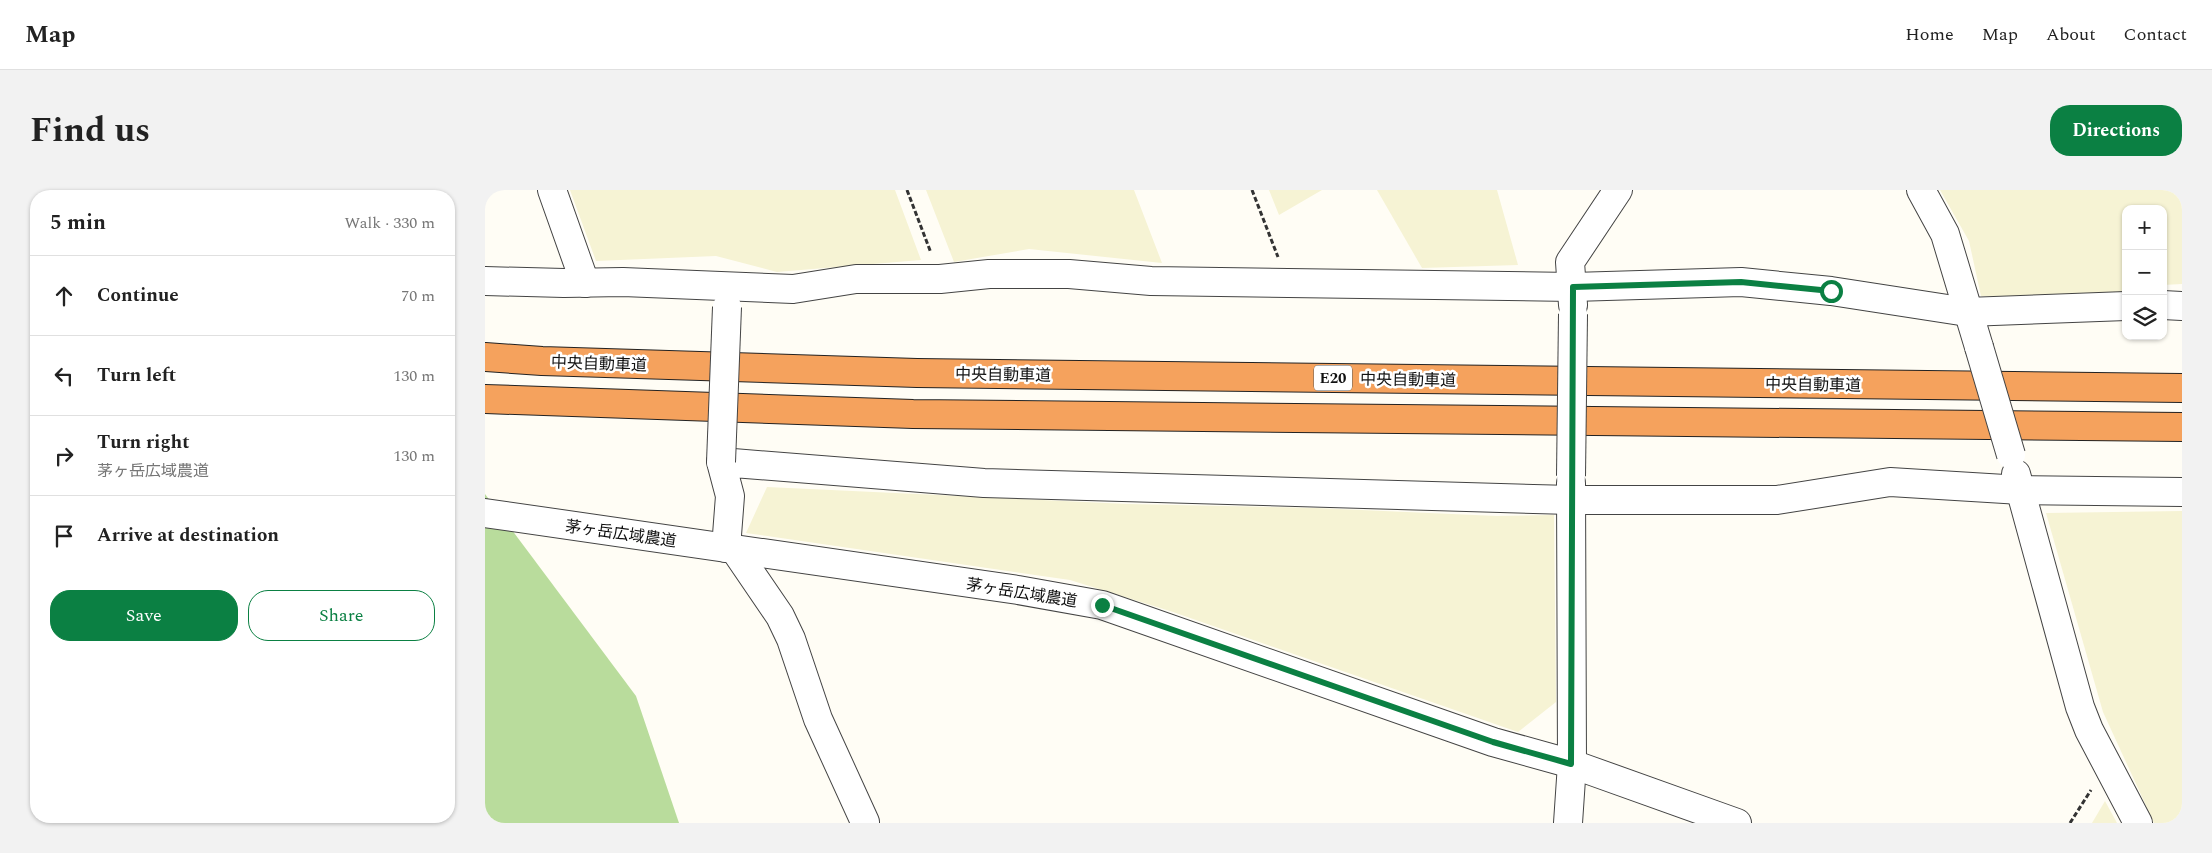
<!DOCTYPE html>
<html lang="en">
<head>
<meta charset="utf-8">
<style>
  :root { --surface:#fff; --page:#f2f2f2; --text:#222; --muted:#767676; --line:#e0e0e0; --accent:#0b8043 }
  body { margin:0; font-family:Spectral,"Noto Sans JP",serif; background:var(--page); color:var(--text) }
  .controls { position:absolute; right:15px; top:15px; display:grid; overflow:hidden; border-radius:10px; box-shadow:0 1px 4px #0004 }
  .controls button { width:45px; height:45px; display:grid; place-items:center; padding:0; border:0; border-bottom:1px solid var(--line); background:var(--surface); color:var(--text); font:25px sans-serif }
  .stop { position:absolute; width:15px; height:15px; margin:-11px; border:4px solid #0b8043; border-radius:50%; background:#fff }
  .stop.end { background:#0b8043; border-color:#fff; box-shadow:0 1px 5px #0008 }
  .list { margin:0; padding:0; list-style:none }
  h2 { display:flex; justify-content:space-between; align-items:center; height:65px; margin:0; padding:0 20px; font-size:21px }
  h2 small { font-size:16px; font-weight:400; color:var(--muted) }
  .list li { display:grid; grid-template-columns:32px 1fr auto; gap:15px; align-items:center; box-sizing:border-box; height:80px; padding:0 20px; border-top:1px solid var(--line) }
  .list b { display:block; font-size:19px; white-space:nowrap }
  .list p { margin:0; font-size:16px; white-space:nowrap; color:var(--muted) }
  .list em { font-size:16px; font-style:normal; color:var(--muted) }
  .actions { display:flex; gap:10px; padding:15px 20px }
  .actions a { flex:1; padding:11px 0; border:1px solid var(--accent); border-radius:20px; text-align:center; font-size:18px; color:var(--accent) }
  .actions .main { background:var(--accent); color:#fff }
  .icon { flex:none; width:28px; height:28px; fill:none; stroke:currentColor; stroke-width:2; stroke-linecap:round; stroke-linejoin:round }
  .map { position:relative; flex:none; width:1697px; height:633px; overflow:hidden; border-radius:20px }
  header { display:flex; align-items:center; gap:30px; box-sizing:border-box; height:70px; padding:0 25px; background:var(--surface); border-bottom:1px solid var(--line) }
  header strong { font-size:24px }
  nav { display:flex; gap:28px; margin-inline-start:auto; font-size:18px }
  .intro { display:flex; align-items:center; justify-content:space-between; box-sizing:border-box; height:120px; padding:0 30px }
  h1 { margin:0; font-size:35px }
  .button { padding:12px 22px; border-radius:20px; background:var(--accent); color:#fff; font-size:18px; font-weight:700 }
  main { display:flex; gap:30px; padding:0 30px }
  aside { flex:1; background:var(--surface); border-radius:20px; box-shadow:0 1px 4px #0004 }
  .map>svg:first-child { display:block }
  .farmland { fill:#f6f3d4 }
  .forest { fill:#b9dc9c }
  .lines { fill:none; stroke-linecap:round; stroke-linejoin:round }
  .minor-casing { stroke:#444; stroke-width:30 }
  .highway-casing { stroke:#222; stroke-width:30 }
  .path { stroke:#333; stroke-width:3; stroke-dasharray:5 2.5; stroke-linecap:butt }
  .minor { stroke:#fff; stroke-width:28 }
  .highway { stroke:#f5a25d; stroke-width:28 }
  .minor-bridge-casing { stroke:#444; stroke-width:30; stroke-linecap:butt }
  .minor-bridge { stroke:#fff; stroke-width:28 }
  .route { stroke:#0b8043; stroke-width:6 }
  .labels { text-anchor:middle; stroke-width:5; stroke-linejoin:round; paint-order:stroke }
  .shield { fill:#fff; stroke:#585858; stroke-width:1 }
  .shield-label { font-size:15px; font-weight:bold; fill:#111 }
  .street-label { font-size:16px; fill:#111; stroke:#fff }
</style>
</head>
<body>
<header>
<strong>Map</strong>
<nav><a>Home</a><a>Map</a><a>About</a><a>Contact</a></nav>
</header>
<div class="intro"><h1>Find us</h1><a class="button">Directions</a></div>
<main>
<aside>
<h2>5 min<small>Walk · 330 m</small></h2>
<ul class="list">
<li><svg class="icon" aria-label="ahead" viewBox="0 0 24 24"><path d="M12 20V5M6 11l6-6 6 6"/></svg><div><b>Continue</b></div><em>70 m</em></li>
<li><svg class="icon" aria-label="left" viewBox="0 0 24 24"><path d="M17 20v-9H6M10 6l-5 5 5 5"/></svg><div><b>Turn left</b></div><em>130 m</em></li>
<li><svg class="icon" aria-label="right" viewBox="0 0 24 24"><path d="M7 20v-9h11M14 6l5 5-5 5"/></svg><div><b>Turn right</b><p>茅ヶ岳広域農道</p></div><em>130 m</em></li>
<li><svg class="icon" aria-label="arrive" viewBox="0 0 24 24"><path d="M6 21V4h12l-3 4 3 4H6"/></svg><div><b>Arrive at destination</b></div></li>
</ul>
<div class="actions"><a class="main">Save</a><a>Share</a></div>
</aside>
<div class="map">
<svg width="1697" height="633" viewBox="0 0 1697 633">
  <rect width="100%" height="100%" fill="#fffdf5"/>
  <g class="farmland">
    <polygon points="85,0 410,0 436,70 292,82 231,66 111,71"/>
    <polygon points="441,0 649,0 677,73 544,59 469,72"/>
    <polygon points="784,0 837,0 794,25"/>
    <polygon points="892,0 1012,0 1033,75 937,78"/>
    <polygon points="1455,0 1697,0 1697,94 1678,95 1678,19 1641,19 1641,102 1611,107 1496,106 1484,51"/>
    <polygon points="282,297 642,314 831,318 1012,326 1069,325 1071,512 1033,542 688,422 585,390 261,343"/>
    <polygon points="1697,321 1697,633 1669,633 1618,522 1561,323"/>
    <polygon points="1620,611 1632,633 1607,633"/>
  </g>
  <polygon class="forest" points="0,304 151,506 194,633 0,633"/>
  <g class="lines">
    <g class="minor-casing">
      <g id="minor">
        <polyline points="67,0 100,93"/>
        <polyline points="1436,0 1460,44 1494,157"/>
        <polyline points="0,91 79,93 138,92 308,99 371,89 455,89 504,84 584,84 666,91 1088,97 1256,92 1346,101 1482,122 1641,116"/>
        <polyline points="1088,115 1085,72 1133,0"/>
        <polyline points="1678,115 1697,116"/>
        <polyline points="1531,284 1595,517 1604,540 1653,633"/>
        <polyline points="0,323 533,400 617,415 1008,552 1087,574 1252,633"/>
        <polyline points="241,358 245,306 236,272 499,293 1086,310 1292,310 1405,292 1536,300 1697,302"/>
        <polyline points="250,360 295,426 306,449 333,529 380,632"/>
        <polyline points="1083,633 1087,574 1086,293"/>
      </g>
    </g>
    <g class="highway-casing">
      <g id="highway">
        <polyline points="0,167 57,171 432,183 1697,198"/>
        <polyline points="0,209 428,224 1697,237"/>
      </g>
    </g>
    <g class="path">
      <polyline points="422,0 446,63"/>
      <polyline points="767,0 793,67"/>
      <polyline points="1585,633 1606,600"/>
    </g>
    <use href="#minor" class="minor"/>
    <use href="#highway" class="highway"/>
    <g class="minor-bridge-casing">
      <g id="minor-bridge">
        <polyline points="1494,157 1526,265"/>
        <polyline points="236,272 242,117"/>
        <polyline points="1086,286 1088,124"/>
      </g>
    </g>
    <use href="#minor-bridge" class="minor-bridge"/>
  </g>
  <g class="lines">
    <polyline class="route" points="617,415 1008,552 1086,574 1088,97 1256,92 1346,101"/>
  </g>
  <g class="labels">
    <rect class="shield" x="829" y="175.5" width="38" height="25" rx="4"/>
    <g class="shield-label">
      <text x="848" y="193">E20</text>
    </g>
    <g class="street-label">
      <text transform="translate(114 173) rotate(2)" y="6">中央自動車道</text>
      <text transform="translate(518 184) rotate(1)" y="6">中央自動車道</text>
      <text transform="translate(923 189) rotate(1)" y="6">中央自動車道</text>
      <text transform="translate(1328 194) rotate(1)" y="6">中央自動車道</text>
      <text transform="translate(136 343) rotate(8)" y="6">茅ヶ岳広域農道</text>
      <text transform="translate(537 402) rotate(9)" y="6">茅ヶ岳広域農道</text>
    </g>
  </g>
</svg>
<div class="controls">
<button>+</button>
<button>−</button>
<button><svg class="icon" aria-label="layers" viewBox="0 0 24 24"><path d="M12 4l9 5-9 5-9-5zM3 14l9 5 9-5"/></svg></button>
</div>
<div class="stop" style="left:1346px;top:101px"></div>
<div class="stop end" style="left:617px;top:415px"></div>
</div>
</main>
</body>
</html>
